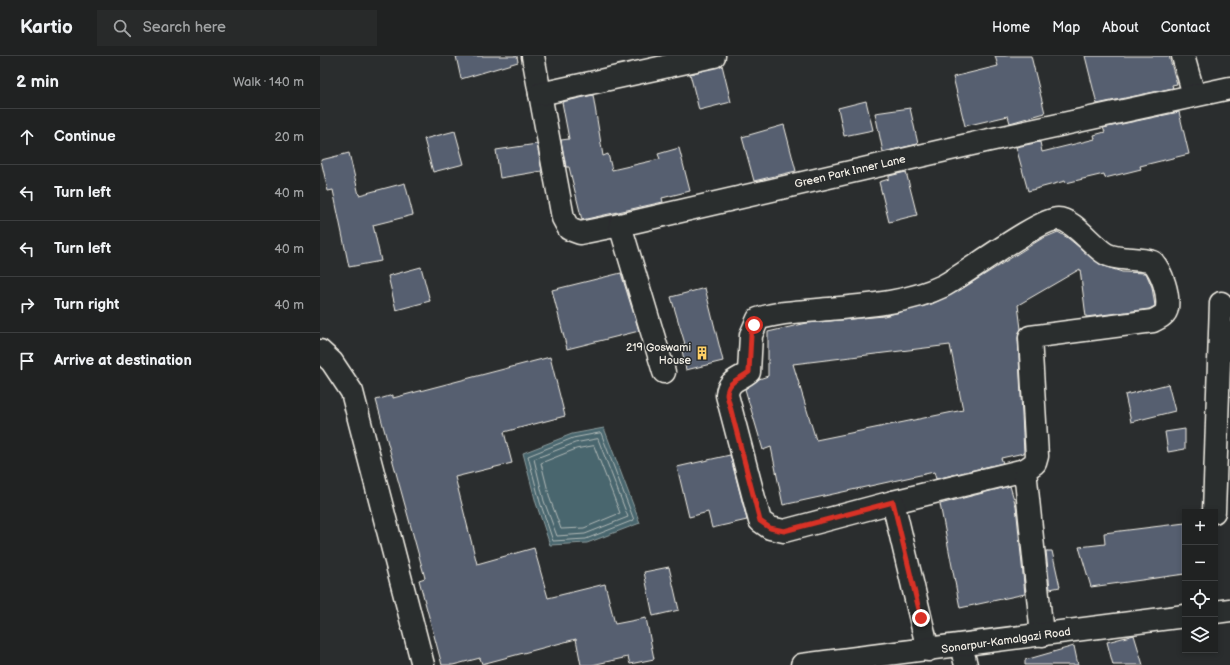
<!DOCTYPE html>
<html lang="en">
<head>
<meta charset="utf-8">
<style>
  :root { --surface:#202222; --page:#282a2a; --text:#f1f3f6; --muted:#a2a4a5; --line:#3d3f40 }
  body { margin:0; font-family:"Balsamiq Sans",sans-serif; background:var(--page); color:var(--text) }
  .controls { position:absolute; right:12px; bottom:12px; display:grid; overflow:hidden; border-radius:0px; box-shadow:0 2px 6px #0003 }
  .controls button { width:36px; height:36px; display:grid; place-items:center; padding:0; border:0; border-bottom:1px solid var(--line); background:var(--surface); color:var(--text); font:20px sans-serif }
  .stop { position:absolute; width:12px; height:12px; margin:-9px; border:3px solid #d93025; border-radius:50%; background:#fff }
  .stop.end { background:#d93025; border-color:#fff; box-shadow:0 1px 4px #0008 }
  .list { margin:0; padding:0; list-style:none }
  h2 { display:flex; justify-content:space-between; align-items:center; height:52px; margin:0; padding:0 16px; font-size:17px }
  h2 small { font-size:13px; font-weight:400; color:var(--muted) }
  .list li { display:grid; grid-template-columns:26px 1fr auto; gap:12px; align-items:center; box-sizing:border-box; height:56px; padding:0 16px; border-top:1px solid var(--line) }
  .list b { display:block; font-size:15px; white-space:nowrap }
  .list em { font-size:13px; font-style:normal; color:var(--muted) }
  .icon { flex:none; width:22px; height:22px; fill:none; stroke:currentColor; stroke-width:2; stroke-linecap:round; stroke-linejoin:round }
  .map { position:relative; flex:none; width:910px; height:609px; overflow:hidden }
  header { display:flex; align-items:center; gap:24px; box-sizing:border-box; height:56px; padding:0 20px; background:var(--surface); border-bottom:1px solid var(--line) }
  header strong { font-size:19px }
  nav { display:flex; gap:22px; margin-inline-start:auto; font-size:14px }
  .search { width:280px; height:36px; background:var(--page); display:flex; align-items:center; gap:10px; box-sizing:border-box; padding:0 14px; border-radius:0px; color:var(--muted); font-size:15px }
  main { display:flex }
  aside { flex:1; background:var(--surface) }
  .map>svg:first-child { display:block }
  .water { fill:#4a666e; stroke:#8e9e9f }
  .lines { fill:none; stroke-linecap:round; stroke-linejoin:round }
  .shore { stroke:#b0b9b7; stroke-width:1 }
  .building { fill:#565f70; stroke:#f4f1e8; fill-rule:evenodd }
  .minor-casing { stroke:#f4f1e8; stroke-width:25 }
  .major-casing { stroke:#f4f1e8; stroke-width:25 }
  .minor { stroke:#2a2d2e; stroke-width:22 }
  .major { stroke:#2a2d2e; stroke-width:22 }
  .route { stroke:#d93025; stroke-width:5 }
  .labels { text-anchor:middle; stroke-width:3; stroke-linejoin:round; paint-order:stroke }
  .street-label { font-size:11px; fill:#f4f1e8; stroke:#2a2d2e }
  .poi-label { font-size:11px; fill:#f4f1e8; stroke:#2a2d2e; text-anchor:end }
</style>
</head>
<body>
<header>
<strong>Kartio</strong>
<div class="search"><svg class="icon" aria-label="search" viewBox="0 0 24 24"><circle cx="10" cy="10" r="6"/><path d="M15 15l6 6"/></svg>Search here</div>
<nav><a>Home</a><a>Map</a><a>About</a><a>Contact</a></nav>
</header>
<main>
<aside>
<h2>2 min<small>Walk · 140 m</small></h2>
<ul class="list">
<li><svg class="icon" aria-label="ahead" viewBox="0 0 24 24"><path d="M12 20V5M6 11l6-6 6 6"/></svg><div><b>Continue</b></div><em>20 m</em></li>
<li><svg class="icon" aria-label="left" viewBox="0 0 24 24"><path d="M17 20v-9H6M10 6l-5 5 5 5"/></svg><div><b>Turn left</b></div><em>40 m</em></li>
<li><svg class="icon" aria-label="left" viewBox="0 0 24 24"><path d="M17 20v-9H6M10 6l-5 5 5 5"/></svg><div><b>Turn left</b></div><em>40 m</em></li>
<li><svg class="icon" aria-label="right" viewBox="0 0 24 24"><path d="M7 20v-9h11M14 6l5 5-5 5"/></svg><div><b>Turn right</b></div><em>40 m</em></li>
<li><svg class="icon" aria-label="arrive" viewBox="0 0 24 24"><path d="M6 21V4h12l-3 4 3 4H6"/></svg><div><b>Arrive at destination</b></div></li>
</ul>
</aside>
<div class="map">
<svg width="910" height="609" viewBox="0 0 910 609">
  <rect width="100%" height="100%" fill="#2a2d2e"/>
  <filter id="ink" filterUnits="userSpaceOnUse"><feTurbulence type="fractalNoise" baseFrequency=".025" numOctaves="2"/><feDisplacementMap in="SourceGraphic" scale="8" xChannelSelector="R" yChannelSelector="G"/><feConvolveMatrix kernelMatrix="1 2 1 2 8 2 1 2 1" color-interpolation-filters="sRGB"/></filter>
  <g filter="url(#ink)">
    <polygon class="water" points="284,372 320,467 267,487 230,489 216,447 203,397 252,378"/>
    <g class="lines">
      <g class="shore">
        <polygon points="281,377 314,464 266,483 233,485 220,446 208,400 253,382"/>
        <polygon points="278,383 308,461 265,478 237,480 224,445 214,403 255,387"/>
        <polygon points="274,390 300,457 264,472 241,473 230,443 221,407 256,393"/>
      </g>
    </g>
    <g class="building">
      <polygon points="136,0 197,0 198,6 141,23"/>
      <polygon points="675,0 711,0 725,57 690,67 688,60 645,70 633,21 678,10"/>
      <polygon points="765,0 849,0 857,28 852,29 853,32 777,48"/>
      <polygon points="402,9 411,46 379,54 370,18"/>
      <polygon points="273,39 283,100 288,98 292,114 340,103 338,98 359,92 370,135 342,142 343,146 262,164 249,111 246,111 241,84 249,83 242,46"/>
      <polygon points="546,45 553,74 524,80 518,52"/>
      <polygon points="590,52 598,88 563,96 555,57"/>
      <polygon points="859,56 869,98 820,110 821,113 785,122 784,118 746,127 745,125 708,135 696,91 720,86 722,96 775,83 774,79 785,76 783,72"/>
      <polygon points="464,69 476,115 434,125 422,81"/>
      <polygon points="135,75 144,108 113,116 104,83"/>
      <polygon points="217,88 222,115 180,122 176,94"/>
      <polygon points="29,97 39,139 85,127 93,159 53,169 61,205 29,211 13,134 8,135 1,104"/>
      <polygon points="586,116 597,159 569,166 559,126 569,123 569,120"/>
      <path d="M 738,176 L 748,182 L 781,209 L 802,216 L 826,217 L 832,231 L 835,250 L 829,253 L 766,261 L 760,213 L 698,249 L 701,273 L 698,282 L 704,397 L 681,402 L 683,407 L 616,423 L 614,416 L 463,449 L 451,391 L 443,394 L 425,333 L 439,323 L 448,320 L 448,276 L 487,267 L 564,260 L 612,248 L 640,234 L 721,183 ZM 630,289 L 643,354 L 496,384 L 473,308 Z"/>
      <polygon points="101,211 110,245 76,254 68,220"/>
      <polygon points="301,217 319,275 247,293 232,234"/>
      <polygon points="385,232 403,305 366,314 361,289 365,288 351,241"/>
      <polygon points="230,301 245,360 184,376 192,407 135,421 157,508 214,492 228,542 285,528 295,568 326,562 334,603 310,608 308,601 272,609 261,609 256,583 162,608 160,602 133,609 122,609 99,524 105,522 56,344 73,339 73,342"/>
      <polygon points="848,328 855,355 811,366 805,339"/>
      <polygon points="865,373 865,393 848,396 845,376"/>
      <polygon points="410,399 427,464 392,472 388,456 369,461 357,411"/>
      <polygon points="690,430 696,450 705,538 640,552 620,448"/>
      <polygon points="865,467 865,518 771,531 759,491 785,488 784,477"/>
      <polygon points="726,495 732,495 740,531 730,533"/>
      <polygon points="349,511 359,554 333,560 324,516"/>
      <polygon points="814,579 823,609 793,609 787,586"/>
      <polygon points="754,590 758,609 705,609 705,604"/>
    </g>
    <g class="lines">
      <g class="minor-casing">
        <g id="minor">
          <polyline points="213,0 243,162 249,173 260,177 300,169"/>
          <polyline points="863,0 874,39"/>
          <polyline points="220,38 394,0"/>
          <polyline points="0,295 12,306 32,336 103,609"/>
          <polyline points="344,316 300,169 665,85 910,32"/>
          <polyline points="573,446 705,414"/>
          <polyline points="894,456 901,247"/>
          <polyline points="641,590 646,609"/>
          <path d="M 608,594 L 573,446 L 464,475 L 450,472 L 440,465 L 407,339 C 408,324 419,324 429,316 L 431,279 L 438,263 C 458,256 478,256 498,254 C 539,250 586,248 623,230 C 646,218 718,163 738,163 C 753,163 772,190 786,198 C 796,204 820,202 833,206 C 842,217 849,237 847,252 C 846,259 839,262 833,265 L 710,281 L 717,400 L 715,407 L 705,414 L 722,579"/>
        </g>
      </g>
      <g class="major-casing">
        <g id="major">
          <polyline points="895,556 910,554"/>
          <polyline points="482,609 865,560"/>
        </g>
      </g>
      <use href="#minor" class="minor"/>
      <use href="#major" class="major"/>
    </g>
  </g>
  <g class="lines" filter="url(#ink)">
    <path class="route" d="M 434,269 L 431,279 L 429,316 C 419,324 408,324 407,339 L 440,465 L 450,472 L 464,475 L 573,446 L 601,562"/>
  </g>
  <defs>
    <g id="building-bare" transform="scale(1.08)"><path d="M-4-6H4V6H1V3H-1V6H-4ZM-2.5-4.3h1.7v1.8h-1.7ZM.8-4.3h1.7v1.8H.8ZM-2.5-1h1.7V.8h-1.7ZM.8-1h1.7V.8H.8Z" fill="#ffd166" stroke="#2a2d2e" stroke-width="2.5" paint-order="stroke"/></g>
  </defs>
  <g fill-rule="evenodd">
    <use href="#building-bare" x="382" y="297"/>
  </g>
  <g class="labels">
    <g class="street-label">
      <text transform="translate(530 115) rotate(-13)" y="4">Green Park Inner Lane</text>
      <text transform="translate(686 584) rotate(-8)" y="4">Sonarpur-Kamalgazi Road</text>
    </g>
    <g class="poi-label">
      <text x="371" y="295">219 Goswami<tspan x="371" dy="13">House</tspan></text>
    </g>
  </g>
</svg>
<div class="controls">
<button>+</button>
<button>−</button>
<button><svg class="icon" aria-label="locate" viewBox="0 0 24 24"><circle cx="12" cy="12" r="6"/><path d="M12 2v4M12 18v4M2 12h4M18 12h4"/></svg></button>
<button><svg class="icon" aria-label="layers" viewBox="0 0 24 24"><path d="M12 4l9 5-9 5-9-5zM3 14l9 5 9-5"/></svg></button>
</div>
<div class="stop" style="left:434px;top:269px"></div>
<div class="stop end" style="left:601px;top:562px"></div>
</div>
</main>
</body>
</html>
